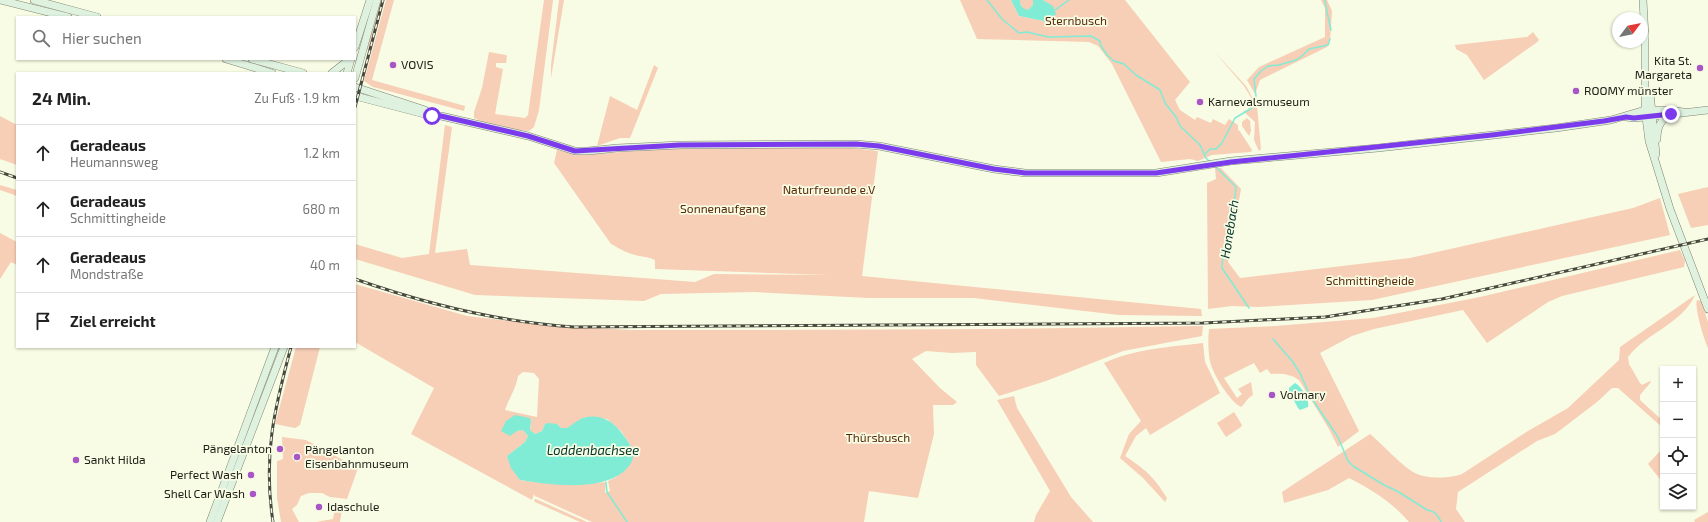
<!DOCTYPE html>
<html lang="de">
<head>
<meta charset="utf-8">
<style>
  :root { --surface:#fff; --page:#f2f2f2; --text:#222; --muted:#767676; --line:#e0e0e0 }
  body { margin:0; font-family:"Exo 2",sans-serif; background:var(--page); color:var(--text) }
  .controls { position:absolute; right:12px; bottom:12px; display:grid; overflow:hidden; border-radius:0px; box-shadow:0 1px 3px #0004 }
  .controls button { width:36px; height:36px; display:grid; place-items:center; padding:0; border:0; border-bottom:1px solid var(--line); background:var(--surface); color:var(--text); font:20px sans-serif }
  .compass { position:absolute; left:1612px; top:12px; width:36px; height:36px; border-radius:50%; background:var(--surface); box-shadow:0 1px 3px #0004; rotate:58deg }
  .stop { position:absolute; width:12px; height:12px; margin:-9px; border:3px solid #7c3aed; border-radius:50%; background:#fff }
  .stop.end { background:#7c3aed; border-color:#fff; box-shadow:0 1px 4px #0008 }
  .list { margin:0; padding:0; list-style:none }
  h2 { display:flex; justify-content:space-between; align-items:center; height:52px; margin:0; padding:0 16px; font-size:17px }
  h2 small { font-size:13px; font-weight:400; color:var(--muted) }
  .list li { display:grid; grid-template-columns:26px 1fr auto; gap:12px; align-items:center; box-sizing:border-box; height:56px; padding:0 16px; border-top:1px solid var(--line) }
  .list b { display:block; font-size:15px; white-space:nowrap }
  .list p { margin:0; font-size:13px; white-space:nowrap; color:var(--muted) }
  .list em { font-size:13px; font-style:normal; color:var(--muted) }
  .icon { flex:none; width:22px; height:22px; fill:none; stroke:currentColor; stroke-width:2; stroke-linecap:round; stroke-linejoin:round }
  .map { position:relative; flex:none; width:1708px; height:522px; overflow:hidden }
  .search { position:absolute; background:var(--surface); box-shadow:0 1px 3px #0004; left:16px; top:16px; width:340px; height:44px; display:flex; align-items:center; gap:10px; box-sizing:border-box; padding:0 14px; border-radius:0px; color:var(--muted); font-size:15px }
  .panel { position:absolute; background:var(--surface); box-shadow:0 1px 3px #0004; left:16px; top:72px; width:340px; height:276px; border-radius:0px }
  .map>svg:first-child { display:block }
  .green { fill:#f7ceb6; fill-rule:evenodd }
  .water { fill:#80ecd5 }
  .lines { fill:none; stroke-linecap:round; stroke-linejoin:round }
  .stream { stroke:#80ecd5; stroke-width:1.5 }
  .secondary-casing { stroke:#80846e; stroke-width:8 }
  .secondary { stroke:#dff2e0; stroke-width:7 }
  .rail-casing { stroke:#47493e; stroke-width:3 }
  .rail { stroke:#f8fce4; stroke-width:1.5; stroke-dasharray:4.5; stroke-linecap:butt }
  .route { stroke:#7c3aed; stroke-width:5 }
  .poi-dot { fill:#a856c6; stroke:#f8fce4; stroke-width:1.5 }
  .labels { text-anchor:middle; stroke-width:3.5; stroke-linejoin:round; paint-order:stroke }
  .park-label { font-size:12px; fill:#582907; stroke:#f8fce4 }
  .poi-label { font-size:12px; fill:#1c1d15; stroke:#f8fce4; text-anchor:start }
  .water-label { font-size:13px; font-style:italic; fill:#00342b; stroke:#f8fce4 }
</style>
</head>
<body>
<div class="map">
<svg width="1708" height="522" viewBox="0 0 1708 522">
  <rect width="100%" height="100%" fill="#f8fce4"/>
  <g class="green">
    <polygon points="380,0 382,0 368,50 366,49"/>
    <polygon points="386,0 394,0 372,80 465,106 464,111 373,87 364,81"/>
    <path d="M 544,0 L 553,0 L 539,110 L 534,127 L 529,131 C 511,130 490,126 474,118 L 474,112 L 482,88 L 489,52 L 506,55 L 507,56 L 506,63 L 496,63 L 496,67 L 503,69 L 495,114 L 525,118 L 528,115 Z"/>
    <polygon points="559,0 564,0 551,78 551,65"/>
    <polygon points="960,0 1011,0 1019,16 1044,21 1048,26 1049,4 1043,0 1125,0 1190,82 1175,100 1180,110 1195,120 1197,117 1211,123 1213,119 1225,125 1229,119 1238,125 1238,131 1239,130 1252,150 1251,152 1212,155 1198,161 1190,159 1161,162 1112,64 1098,46 1089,42 977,39"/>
    <polygon points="1020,0 1033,0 1033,5 1028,10 1023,9 1020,3"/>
    <polygon points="1321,0 1327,0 1332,11 1330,41 1328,41 1330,43 1327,47 1260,80 1255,94 1247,80 1259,67 1325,37 1325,8"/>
    <polygon points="1533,32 1539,40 1536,43 1484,80 1467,55 1456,49 1455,45 1527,37"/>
    <polygon points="1213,50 1246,86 1257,106 1261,149 1259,151 1254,140 1255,122 1243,111 1248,110 1252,99 1244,86"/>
    <polygon points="654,65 658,68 630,138 620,138 597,146 610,96 637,110"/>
    <polygon points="0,116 17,125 17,165 0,159"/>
    <polygon points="1247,118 1250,121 1251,131 1249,136 1242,126 1242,122"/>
    <path d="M 445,125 L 452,127 L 435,253 L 467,249 L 470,265 L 695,282 L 714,274 L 831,275 L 655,269 L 655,260 C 649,257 645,257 639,256 C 629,254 620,249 611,244 L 554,163 L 557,150 L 580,155 L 679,148 L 825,145 L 878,151 L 862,276 L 1201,309 L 1202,316 L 1119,315 L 974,298 L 868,298 L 754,292 L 661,294 L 644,301 L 475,295 L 355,259 L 355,244 L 402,258 L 429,254 Z"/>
    <polygon points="1215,168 1221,168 1241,189 1228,262 1240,278 1410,258 1633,208 1660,198 1670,235 1372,300 1258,307 1232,306 1208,309 1207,183 1216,179"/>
    <polygon points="0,185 17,190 17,196 0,190"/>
    <polygon points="1708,187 1708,225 1691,228 1678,194"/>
    <polygon points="0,233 17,242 17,265 11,262 0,279"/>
    <path d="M 1680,250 L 1685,261 L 1684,267 L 1562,296 L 1548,302 L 1487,343 L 1463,310 L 1374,329 L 1352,336 L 1320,353 L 1359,431 L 1338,447 L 1329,429 L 1299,380 C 1291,374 1281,373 1271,374 L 1267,369 L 1260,373 L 1254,363 L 1224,378 L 1237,398 L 1242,394 L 1238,389 L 1251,382 L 1253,395 C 1246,399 1246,403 1241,407 C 1230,402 1212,373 1210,361 C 1208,350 1208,340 1209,329 L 1275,326 L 1373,318 L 1480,297 Z"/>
    <path d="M 355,284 L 467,316 L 555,326 L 632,330 L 739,330 L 995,329 L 1203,326 L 1202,336 L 1123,351 L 1046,381 L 999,396 L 976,365 L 976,352 L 952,353 L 926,351 L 912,359 L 940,388 L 957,402 L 953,405 L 933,405 L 934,434 L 918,498 L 869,491 L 864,522 L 592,522 L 535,496 L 534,494 L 532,500 L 411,434 L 434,388 L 355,342 ZM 523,372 L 534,373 L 539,379 L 537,417 L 505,410 C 509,398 516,389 518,376 ZM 585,417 L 607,419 L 621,431 L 634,451 L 616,477 L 608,481 L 610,491 L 605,493 L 606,482 C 577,485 549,485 520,480 L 507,456 L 525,442 L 528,436 L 523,430 L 517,431 L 531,421 L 530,430 L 535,434 L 542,431 L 545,424 L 557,424 L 561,428 L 567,428 Z"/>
    <path d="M 1695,295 C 1682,324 1646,333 1628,357 L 1629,364 L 1640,383 L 1642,385 L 1650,381 L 1651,382 L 1640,395 L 1640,400 L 1663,421 L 1663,428 L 1618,388 L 1612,388 L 1597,402 L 1555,434 L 1537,441 L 1458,492 L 1456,509 L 1465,522 L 1409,522 C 1392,502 1372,490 1349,478 L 1328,490 L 1284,503 L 1282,492 L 1370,434 C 1382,444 1400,464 1413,472 C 1424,479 1450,479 1462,474 L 1528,431 L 1568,408 L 1619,360 L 1620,347 Z"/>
    <path d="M 1697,300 L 1701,301 L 1708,322 L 1708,348 C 1704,340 1694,307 1697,300 Z"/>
    <path d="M 1203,343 L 1205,362 L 1220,393 L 1150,435 L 1146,428 L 1136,436 L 1125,456 C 1146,470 1154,477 1167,498 L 1165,502 L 1143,478 L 1120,458 L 1129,434 L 1141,421 L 1104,363 C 1134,349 1170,347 1203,343 Z"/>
    <polygon points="296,347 320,347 300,425 295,428 275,424"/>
    <polygon points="1014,396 1017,408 1071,497 1093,522 1034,522 1036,515 1050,491 997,400"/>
    <polygon points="1234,412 1242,425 1241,427 1226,437 1217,423"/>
    <polygon points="282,437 306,440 358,468 347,499 330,497 322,493 309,493 301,496 297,505 292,509 299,522 281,522 277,498 277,461 283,459"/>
    <polygon points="1663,448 1663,483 1648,464"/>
    <polygon points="535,499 536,499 587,522 580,522 535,502 534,501"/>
    <polygon points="335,508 342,509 340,522 316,522 333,519"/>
    <polygon points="1708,512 1708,522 1695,522 1694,520"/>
  </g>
  <g class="water">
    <path d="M 1011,0 L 1020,0 C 1020,6 1022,8 1028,10 L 1033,5 L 1033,0 L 1043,0 L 1053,6 L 1056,14 L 1048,22 L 1047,27 L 1044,21 L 1019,16 Z"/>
    <path d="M 1295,383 C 1301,386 1310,400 1308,407 L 1300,410 L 1298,408 L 1289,391 L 1289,388 Z"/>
    <path d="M 515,415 L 530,418 L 531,421 L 530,430 L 535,434 L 542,431 L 545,424 L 548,423 L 557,424 L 561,428 L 567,428 C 572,425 580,418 586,417 C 611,413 622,432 634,451 C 633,454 633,460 631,463 C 612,494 550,485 520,480 L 511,468 L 507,456 L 525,442 L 528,436 L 523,430 L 517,431 L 510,436 L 501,431 L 506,421 Z"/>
  </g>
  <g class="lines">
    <g class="stream">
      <polyline points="987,0 1002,19 1019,33 1027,32 1048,37 1091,36 1100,41 1100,44 1107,55 1114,61 1124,64 1136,75 1160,90 1165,103 1176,117 1180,126 1200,145 1206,158 1210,162"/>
      <path d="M 1325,0 C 1326,10 1329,20 1331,30"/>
      <polyline points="1055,10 1069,0"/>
      <polyline points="1205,154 1210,149 1216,149 1222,143 1235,118 1252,108 1256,96 1254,79 1261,71 1268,66 1279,65 1296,60 1302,56 1309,49 1328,45 1330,39"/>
      <polyline points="1216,167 1236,187 1233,212 1223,252 1222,268 1249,308"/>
      <path d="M 1273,339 L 1293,362 L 1301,375 L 1310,396 L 1338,437 L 1348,461 L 1353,466 L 1384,485 L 1397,491 L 1427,510 C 1435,511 1438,515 1441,522"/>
      <polyline points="606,482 607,492 627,522"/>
    </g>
    <g class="secondary-casing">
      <g id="secondary">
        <polyline points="0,0 68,17"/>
        <polyline points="34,0 97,17"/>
        <polyline points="1643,0 1645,37"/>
        <polyline points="1645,33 1645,110 1649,141 1670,209 1708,309"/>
        <polyline points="355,47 370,0"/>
        <polyline points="226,59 272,73"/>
        <polyline points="252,59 303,73"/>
        <polyline points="332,73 350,59"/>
        <polyline points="347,73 351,59"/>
        <polyline points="355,78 377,0"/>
        <polyline points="355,87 425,110"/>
        <polyline points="1650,93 1656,154"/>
        <polyline points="355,96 432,116 441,116 528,136 575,151 588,151 617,148 680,145 855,144 879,146 994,169 1025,173 1156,173 1231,161 1378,148 1556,128 1611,120 1645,110 1670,110 1683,112"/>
        <polyline points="1626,117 1634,118 1656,116 1708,110"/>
        <path d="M 1657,139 C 1657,128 1660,120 1670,115"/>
        <polyline points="210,522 275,347"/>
        <polyline points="217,522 284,347"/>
      </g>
    </g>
    <use href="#secondary" class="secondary"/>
    <g class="rail-casing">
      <g id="rail">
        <polyline points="355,107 383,0"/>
        <polyline points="0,172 17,178"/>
        <path d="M 355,279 C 426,304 499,322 574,327 L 1203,323 L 1325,317 L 1442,299 L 1708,239"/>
        <path d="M 273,522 C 263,456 274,410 291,347"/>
      </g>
    </g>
    <use href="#rail" class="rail"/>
  </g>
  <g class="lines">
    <polyline class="route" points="432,116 441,116 528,136 575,151 680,145 856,144 879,146 994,169 1025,173 1156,173 1231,162 1492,135 1604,121 1626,117 1634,118 1671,114"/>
  </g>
  <g class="poi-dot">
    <circle cx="393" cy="65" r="4"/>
    <circle cx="1700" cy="68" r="4"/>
    <circle cx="1576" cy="91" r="4"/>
    <circle cx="1200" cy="102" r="4"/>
    <circle cx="1272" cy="395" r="4"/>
    <circle cx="280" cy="449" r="4"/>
    <circle cx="297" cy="457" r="4"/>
    <circle cx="76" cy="460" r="4"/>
    <circle cx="251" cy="475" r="4"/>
    <circle cx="253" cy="494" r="4"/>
    <circle cx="319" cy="507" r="4"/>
  </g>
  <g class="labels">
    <g class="park-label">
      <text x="1076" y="25">Sternbusch</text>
      <text x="829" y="194">Naturfreunde e.V</text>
      <text x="723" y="213">Sonnenaufgang</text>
      <text x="1370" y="285">Schmittingheide</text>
      <text x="878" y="442">Thürsbusch</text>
    </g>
    <g class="poi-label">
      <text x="1692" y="65" text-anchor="end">Kita St.<tspan x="1692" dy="14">Margareta</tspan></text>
      <text x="401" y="69">VOVIS</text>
      <text x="1584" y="95">ROOMY münster</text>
      <text x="1208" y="106">Karnevalsmuseum</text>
      <text x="1280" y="399">Volmary</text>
      <text x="272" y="453" text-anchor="end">Pängelanton</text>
      <text x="305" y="454">Pängelanton<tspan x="305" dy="14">Eisenbahnmuseum</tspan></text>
      <text x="84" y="464">Sankt Hilda</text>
      <text x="243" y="479" text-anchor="end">Perfect Wash</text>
      <text x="245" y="498" text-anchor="end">Shell Car Wash</text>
      <text x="327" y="511">Idaschule</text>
    </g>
    <g class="water-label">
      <text transform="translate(1229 229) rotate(-81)" y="5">Honebach</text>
      <text x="593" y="455">Loddenbachsee</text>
    </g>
  </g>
</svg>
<div class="controls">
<button>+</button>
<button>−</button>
<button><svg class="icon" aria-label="locate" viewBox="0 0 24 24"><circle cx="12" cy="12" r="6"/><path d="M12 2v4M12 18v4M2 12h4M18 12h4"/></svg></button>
<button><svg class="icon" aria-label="layers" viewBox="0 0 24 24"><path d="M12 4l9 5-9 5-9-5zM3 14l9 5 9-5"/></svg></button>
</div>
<svg class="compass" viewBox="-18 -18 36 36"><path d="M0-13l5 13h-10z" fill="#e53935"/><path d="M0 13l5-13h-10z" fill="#767676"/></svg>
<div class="stop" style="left:432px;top:116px"></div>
<div class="stop end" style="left:1671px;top:114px"></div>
<div class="search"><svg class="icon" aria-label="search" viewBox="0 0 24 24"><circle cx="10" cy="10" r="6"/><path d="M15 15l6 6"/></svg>Hier suchen</div>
<section class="panel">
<h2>24 Min.<small>Zu Fuß · 1.9 km</small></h2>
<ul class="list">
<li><svg class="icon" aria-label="ahead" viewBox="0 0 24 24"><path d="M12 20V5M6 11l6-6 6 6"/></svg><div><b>Geradeaus</b><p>Heumannsweg</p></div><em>1.2 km</em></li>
<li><svg class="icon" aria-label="ahead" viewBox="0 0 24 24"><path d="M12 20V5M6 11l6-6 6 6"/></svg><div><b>Geradeaus</b><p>Schmittingheide</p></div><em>680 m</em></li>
<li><svg class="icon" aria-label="ahead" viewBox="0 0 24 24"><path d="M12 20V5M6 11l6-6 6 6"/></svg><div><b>Geradeaus</b><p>Mondstraße</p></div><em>40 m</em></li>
<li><svg class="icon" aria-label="arrive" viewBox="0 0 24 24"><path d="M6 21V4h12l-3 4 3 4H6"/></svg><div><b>Ziel erreicht</b></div></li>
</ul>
</section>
</div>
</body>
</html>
